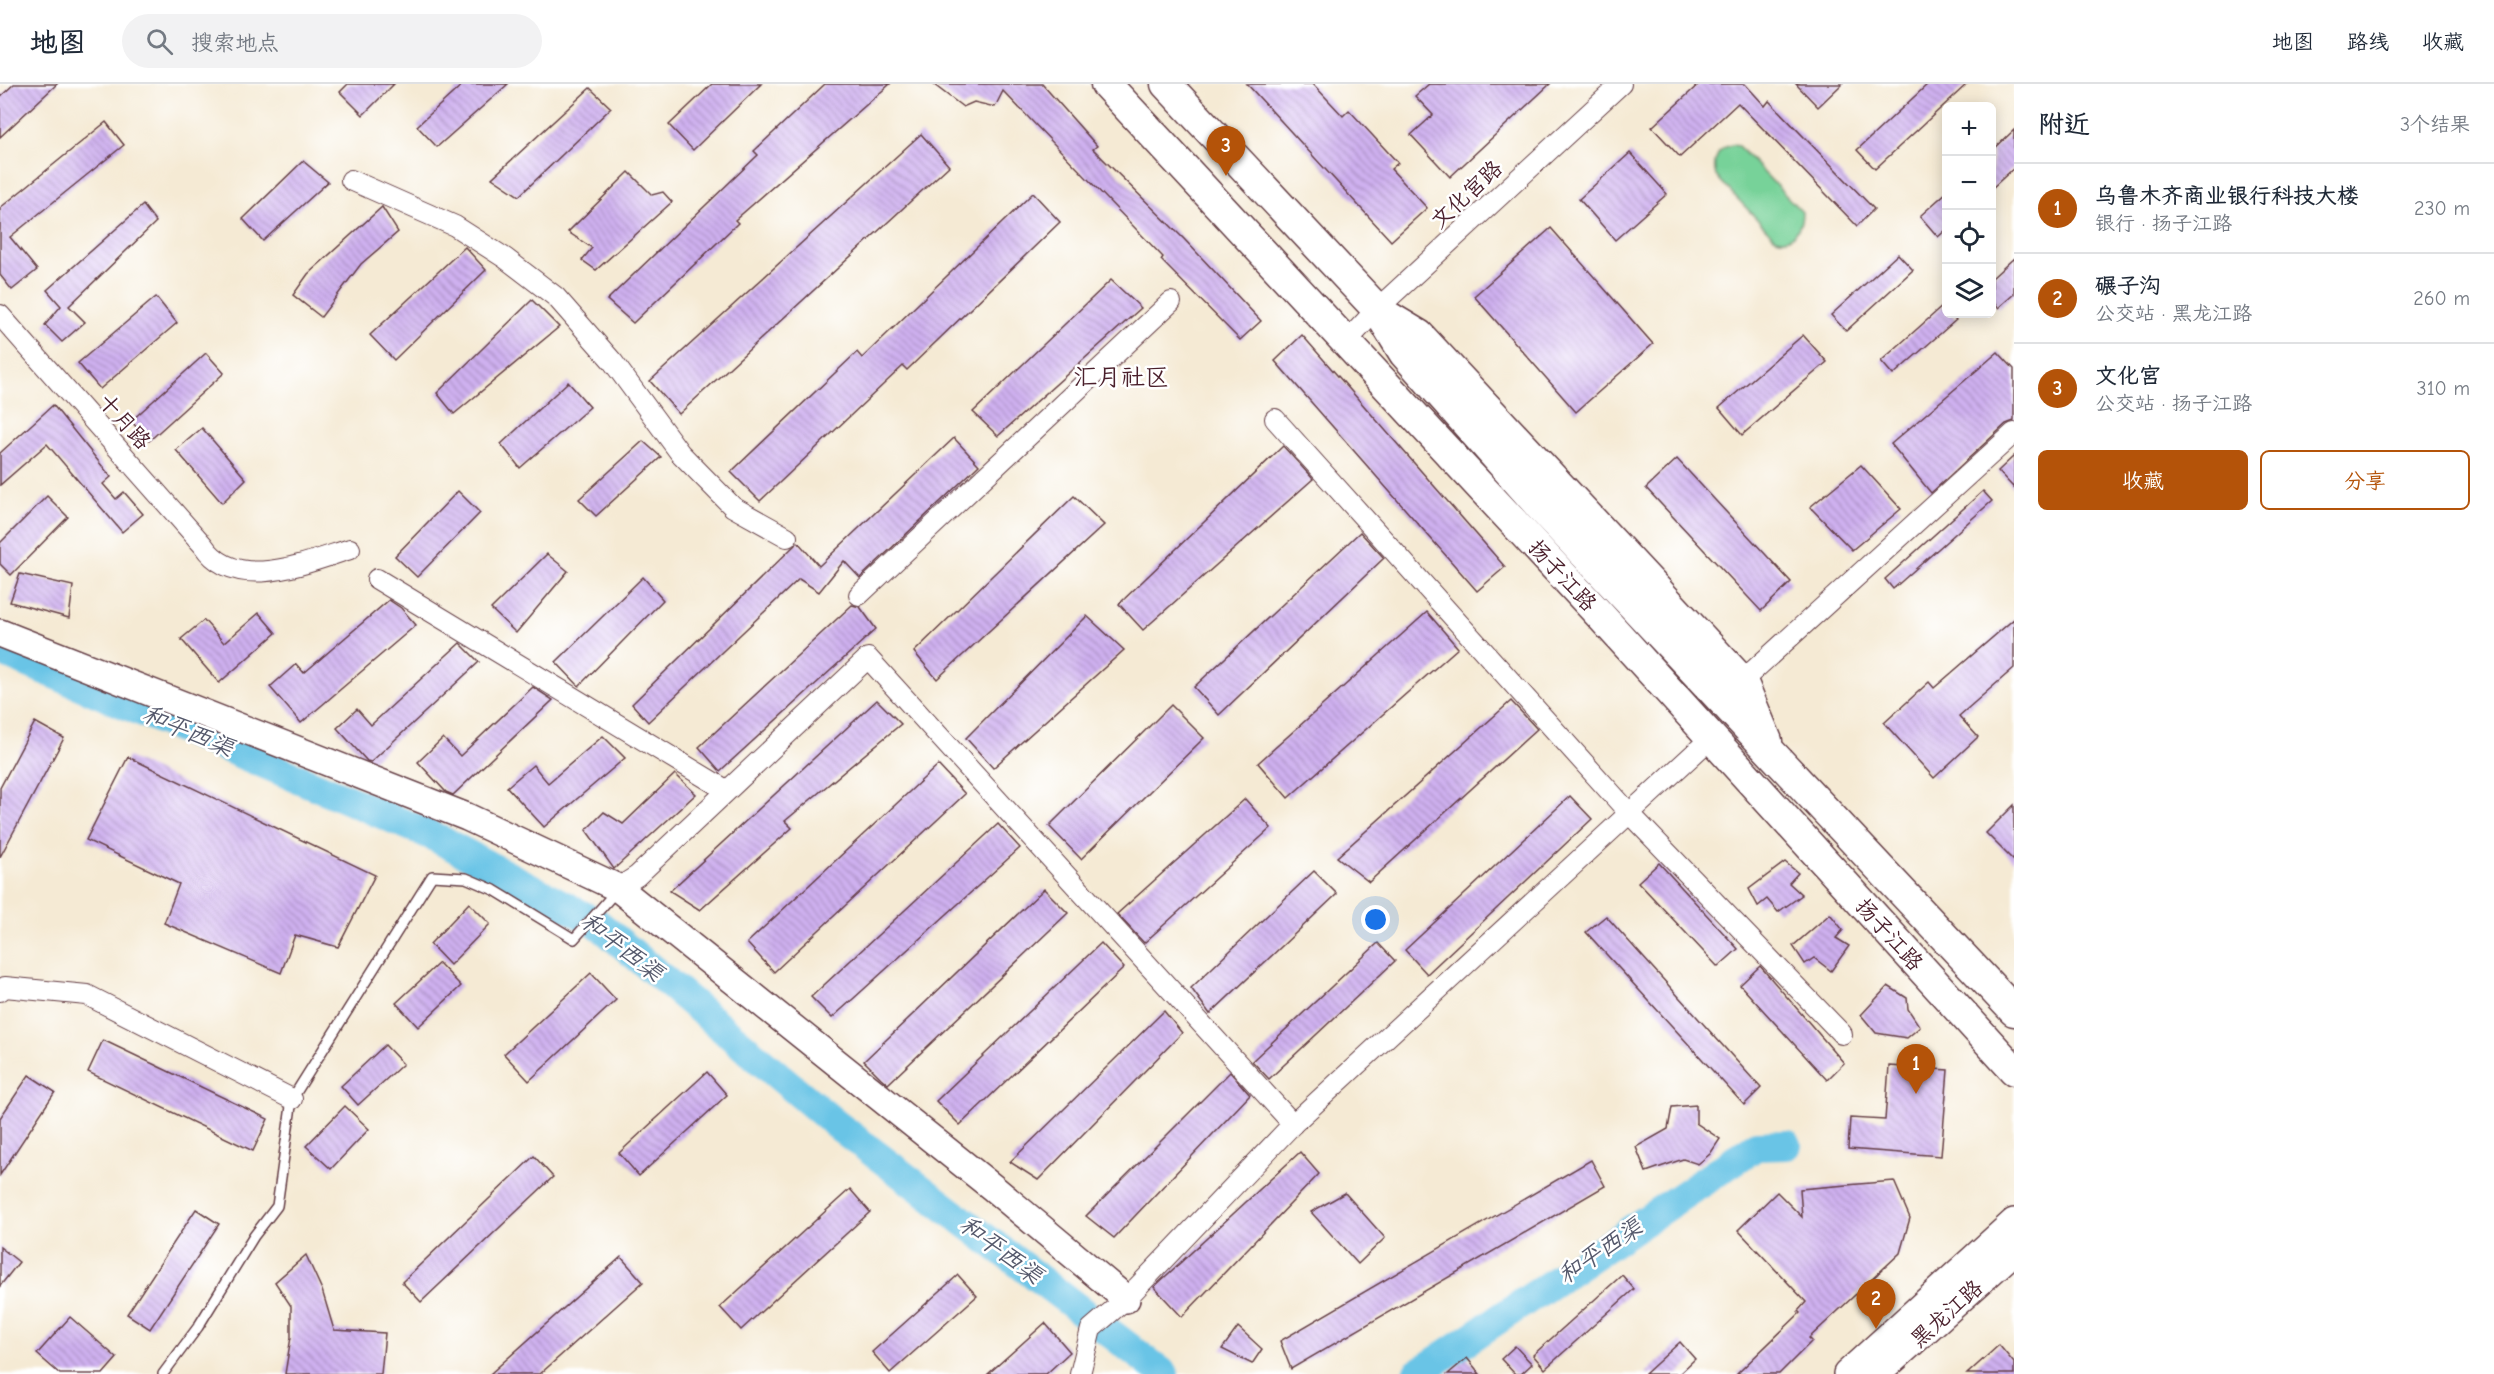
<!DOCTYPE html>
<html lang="zh">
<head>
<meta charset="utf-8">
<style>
  :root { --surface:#fff; --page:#f2f2f3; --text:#1f2937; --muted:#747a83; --line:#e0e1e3; --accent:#b45309 }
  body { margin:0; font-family:"Comic Neue","LXGW WenKai TC",sans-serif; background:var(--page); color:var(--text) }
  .controls { position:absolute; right:18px; top:18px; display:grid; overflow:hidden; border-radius:9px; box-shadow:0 3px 15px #0003 }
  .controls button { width:54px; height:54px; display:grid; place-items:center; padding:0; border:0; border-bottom:2px solid var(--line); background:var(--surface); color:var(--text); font:30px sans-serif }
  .you { position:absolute; left:1376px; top:836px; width:21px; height:21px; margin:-15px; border:4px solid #fff; border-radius:50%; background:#1a73e8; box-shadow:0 0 0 9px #1a73e833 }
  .badge { display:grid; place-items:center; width:39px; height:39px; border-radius:50%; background:var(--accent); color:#fff; font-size:20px; font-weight:700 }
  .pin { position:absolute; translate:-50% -50px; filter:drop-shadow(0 2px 3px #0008) }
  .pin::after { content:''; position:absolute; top:32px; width:21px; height:18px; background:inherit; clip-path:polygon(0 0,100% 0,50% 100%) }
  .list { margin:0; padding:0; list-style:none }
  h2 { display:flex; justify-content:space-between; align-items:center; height:78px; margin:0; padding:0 24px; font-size:26px }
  h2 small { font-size:20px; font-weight:400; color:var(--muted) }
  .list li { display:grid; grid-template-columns:39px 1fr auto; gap:18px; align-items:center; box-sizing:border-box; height:90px; padding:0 24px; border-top:2px solid var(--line) }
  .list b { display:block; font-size:22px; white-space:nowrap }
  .list p { margin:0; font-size:20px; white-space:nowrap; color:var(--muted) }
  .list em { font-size:20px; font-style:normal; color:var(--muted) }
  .actions { display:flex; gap:12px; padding:18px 24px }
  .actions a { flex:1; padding:14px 0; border:2px solid var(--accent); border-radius:9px; text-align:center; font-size:21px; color:var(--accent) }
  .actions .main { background:var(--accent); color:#fff }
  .icon { flex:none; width:33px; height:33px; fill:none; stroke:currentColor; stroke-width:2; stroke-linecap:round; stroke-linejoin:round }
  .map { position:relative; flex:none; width:2014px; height:1290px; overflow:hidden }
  header { display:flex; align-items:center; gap:36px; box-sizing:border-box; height:84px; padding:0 30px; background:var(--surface); border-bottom:2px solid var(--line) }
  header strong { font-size:28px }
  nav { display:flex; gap:33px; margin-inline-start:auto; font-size:21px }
  .search { width:420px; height:54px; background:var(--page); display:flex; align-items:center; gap:15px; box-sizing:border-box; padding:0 21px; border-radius:33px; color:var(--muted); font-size:22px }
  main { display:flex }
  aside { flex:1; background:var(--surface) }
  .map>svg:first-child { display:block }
  .garden { fill:#77d299; stroke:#607862; stroke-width:1.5 }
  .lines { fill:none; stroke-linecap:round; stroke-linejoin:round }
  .river { stroke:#69c4e6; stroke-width:30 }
  .building { fill:url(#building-back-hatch) }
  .lane-casing { stroke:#643d44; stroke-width:12 }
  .street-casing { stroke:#643d44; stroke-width:22 }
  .secondary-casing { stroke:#643d44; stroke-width:30 }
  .primary-casing { stroke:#643d44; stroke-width:33 }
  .lane { stroke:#fff; stroke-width:9 }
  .street { stroke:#fff; stroke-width:20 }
  .secondary { stroke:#fff; stroke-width:27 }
  .primary { stroke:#fff; stroke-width:30 }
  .labels { text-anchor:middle; stroke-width:5; stroke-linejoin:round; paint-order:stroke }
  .street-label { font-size:22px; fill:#4a1f2b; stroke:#fff }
  .neighbourhood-label { font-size:24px; fill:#4a1f2b; stroke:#fff }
  .water-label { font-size:24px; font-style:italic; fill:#55596c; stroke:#fff }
</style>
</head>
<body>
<header>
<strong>地图</strong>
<div class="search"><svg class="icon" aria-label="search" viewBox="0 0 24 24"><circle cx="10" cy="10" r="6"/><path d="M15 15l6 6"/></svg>搜索地点</div>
<nav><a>地图</a><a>路线</a><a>收藏</a></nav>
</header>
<main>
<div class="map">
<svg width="2014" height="1290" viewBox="0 0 2014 1290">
  <defs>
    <pattern id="building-back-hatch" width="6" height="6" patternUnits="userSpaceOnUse" patternTransform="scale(1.5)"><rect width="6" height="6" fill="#cfb1f0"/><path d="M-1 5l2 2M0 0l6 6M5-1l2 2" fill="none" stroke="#aa8fc3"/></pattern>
  </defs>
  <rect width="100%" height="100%" fill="#fff"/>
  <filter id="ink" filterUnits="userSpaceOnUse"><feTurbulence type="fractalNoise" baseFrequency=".0167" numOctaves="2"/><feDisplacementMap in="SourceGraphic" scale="12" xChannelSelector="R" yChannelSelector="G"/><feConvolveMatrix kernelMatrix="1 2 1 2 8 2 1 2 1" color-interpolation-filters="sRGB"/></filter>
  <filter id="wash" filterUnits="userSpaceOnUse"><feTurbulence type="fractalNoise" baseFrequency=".008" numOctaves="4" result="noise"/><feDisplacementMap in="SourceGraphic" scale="24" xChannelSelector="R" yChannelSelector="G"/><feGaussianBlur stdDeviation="1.35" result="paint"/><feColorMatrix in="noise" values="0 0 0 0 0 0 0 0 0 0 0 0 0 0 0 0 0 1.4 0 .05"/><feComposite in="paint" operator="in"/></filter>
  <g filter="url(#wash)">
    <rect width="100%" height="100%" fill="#f5ead4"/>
    <path class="garden" d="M 1732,61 L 1738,62 L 1802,128 C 1802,144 1792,161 1774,153 L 1716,92 C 1712,78 1717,64 1732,61 Z"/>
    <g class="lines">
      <g class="river">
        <polyline points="0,567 433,752 597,839 837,1041 1164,1290"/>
        <polyline points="1417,1290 1756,1062 1787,1061"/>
      </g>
    </g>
    <g id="blocks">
      <g class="building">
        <polygon points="14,0 57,0 0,53 0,13"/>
        <polygon points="348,0 394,0 363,31 340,8"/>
        <polygon points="463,0 508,0 437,63 417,42"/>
        <polygon points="712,0 761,0 693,66 669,41"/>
        <polygon points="825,0 890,0 735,136 738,139 633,239 607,216 758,71 754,67"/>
        <polygon points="933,0 1042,0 1097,62 1093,65 1184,155 1261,237 1240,256 1161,176 1163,173 1003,7 995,23 974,18 963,23"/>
        <polygon points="1247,0 1313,0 1343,32 1349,26 1398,79 1391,85 1427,124 1391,157"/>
        <polygon points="1429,0 1550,0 1450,93 1411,51 1433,31 1415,12"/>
        <polygon points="1699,0 1745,0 1765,22 1769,17 1874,125 1857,142 1738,19 1680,73 1652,43"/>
        <polygon points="1796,0 1842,0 1818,23"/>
        <polygon points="1928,0 1967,0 1875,85 1857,66"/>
        <polygon points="590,4 611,24 519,112 492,94"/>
        <polygon points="106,38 124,61 10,153 37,186 12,206 0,191 0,124"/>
        <polygon points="2014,46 2014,84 1992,104 1992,67"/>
        <polygon points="921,50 949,82 679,330 650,297"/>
        <polygon points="1630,69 1667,110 1615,156 1579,115"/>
        <polygon points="303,77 328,98 263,157 243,135"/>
        <polygon points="629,88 652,111 663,108 672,118 596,186 582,176 592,164 568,148"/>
        <polygon points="1947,108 1947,145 1938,153 1920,132"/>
        <polygon points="1033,109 1060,138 907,286 903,282 760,417 731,388 857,268 862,274"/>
        <polygon points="143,121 156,138 69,222 85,238 62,258 45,241 61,222 47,206"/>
        <polygon points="382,123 398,148 361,180 321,233 293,211 308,190"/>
        <polygon points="1551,144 1653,260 1576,328 1474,212"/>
        <polygon points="465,163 486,186 394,276 370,251"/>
        <polygon points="1898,170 1913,186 1846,247 1831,231"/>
        <polygon points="2014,174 2014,210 1998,224 1992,216 1992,194"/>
        <polygon points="1111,196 1141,224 998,352 973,328"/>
        <polygon points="156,213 177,239 100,305 78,279"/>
        <polygon points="532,216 559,243 454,330 437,309"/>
        <polygon points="1944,221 1947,230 1951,230 1956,236 1893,291 1881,277"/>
        <polygon points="1302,251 1505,483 1477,507 1275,277"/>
        <polygon points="1803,251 1827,278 1742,351 1719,324"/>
        <polygon points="1998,268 2014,285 2014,337 2006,340 1931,409 1891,360"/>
        <polygon points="206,269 224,289 149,357 131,337"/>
        <polygon points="568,298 590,323 520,384 501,360"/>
        <polygon points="53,321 111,393 103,400 116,415 124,408 143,430 122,448 47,360 0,401 0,369"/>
        <polygon points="202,344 246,395 222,419 176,366"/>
        <polygon points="954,354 979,381 860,494 844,477 819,508 799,495 648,638 632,620 798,458 819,482"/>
        <polygon points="643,357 661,373 596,432 579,415"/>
        <polygon points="1283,362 1313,395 1143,546 1119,520"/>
        <polygon points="2014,372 2014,404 1998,387"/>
        <polygon points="1677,375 1791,498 1761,527 1646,404"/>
        <polygon points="1861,381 1901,425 1852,466 1810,423"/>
        <polygon points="458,407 480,429 417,493 395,472"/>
        <polygon points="1983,407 1992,417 1893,505 1885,495"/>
        <polygon points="47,412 68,433 11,491 0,480 0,459"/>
        <polygon points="1074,412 1104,441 937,595 914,568"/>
        <polygon points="1360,448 1384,474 1219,631 1194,603"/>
        <polygon points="547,470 568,487 516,549 491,525"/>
        <polygon points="20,490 73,502 69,534 10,518"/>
        <polygon points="643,493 663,516 579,602 556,578"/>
        <polygon points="389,516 401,524 416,541 301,639 270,603 296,580 304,589"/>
        <polygon points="852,521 860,523 876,545 720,687 699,663"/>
        <polygon points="1427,528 1458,564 1288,714 1258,679"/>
        <polygon points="259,529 276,549 219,599 181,555 204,536 224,559"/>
        <polygon points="1087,532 1124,566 993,684 966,654"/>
        <polygon points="2014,535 2014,584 1959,632 1978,653 1934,694 1884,639 1929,598 1934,604"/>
        <polygon points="460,559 479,578 371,678 367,677 337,644 357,625 371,641"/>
        <polygon points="533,603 553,616 453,711 446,708 418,678 443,654 460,672"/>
        <polygon points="877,616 901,640 785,737 792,744 700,826 670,807"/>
        <polygon points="1511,617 1537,645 1369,798 1337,773"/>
        <polygon points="1171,621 1204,654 1081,775 1049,742"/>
        <polygon points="35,638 64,654 0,773 0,704"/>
        <polygon points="603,652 625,674 544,743 507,703 533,681 548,699"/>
        <polygon points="128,673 375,791 338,863 295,851 281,889 164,839 179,800 86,756"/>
        <polygon points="938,681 965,710 774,888 747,859"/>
        <polygon points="675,690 696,710 614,785 586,746 604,728 623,740"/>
        <polygon points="1570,712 1592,735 1427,890 1405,866"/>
        <polygon points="1245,715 1271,744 1144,859 1117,830"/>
        <polygon points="2014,721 2014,777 1986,749"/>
        <polygon points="998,740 1020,764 832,934 811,913"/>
        <polygon points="1785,778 1798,789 1789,799 1802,811 1778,828 1767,815 1758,822 1749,805"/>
        <polygon points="1659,779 1738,865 1718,883 1638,798"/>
        <polygon points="1314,787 1337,810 1210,930 1191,904"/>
        <polygon points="1044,805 1068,829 888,1000 881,994 864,977"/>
        <polygon points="469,819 490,840 450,881 430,860"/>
        <polygon points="1830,830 1843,846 1836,854 1849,862 1831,887 1814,874 1805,880 1793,862"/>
        <polygon points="1606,832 1761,1004 1744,1021 1586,848"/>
        <polygon points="1101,859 1124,884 960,1041 936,1017"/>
        <polygon points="1378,859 1395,877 1269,995 1252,977"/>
        <polygon points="439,879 461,902 418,943 396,919"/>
        <polygon points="1760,882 1844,979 1827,996 1740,901"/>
        <polygon points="591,889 616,916 529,997 504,970"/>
        <polygon points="1888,902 1907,914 1908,925 1920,943 1907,954 1876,949 1861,931"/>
        <polygon points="1164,927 1182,949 1038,1096 1010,1078"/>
        <polygon points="103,956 268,1035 253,1067 88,988"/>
        <polygon points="385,961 403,980 358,1021 341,1002"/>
        <polygon points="1889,982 1948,986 1941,1072 1848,1065 1850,1034 1885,1036"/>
        <polygon points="707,988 727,1011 639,1092 619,1069"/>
        <polygon points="1230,988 1250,1011 1114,1154 1086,1132"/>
        <polygon points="29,991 55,1008 0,1091 0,1034"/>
        <polygon points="1696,1021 1696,1039 1720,1055 1710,1070 1698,1080 1683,1075 1646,1088 1636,1063 1668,1045 1672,1023"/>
        <polygon points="345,1022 369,1045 331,1085 306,1062"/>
        <polygon points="1300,1068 1319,1090 1182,1233 1154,1203"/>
        <polygon points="534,1072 553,1093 421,1218 402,1198"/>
        <polygon points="1591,1076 1605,1102 1291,1285 1280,1257"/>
        <polygon points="1894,1097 1910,1134 1900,1169 1809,1254 1812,1257 1779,1290 1737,1290 1800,1229 1798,1227 1806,1218 1738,1146 1777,1108 1802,1133 1800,1105"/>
        <polygon points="850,1105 870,1128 741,1246 720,1223"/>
        <polygon points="1345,1109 1385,1154 1358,1180 1311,1128"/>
        <polygon points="196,1125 219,1140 150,1245 127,1230"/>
        <polygon points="0,1163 19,1178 0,1202"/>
        <polygon points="306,1171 322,1206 334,1246 385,1249 381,1290 285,1290 291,1253 291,1222 275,1198"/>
        <polygon points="621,1173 643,1198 540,1290 490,1290"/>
        <polygon points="958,1191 977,1212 890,1289 872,1268"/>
        <polygon points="1622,1191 1634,1205 1545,1285 1533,1271"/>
        <polygon points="70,1233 117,1274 103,1290 60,1290 37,1270"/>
        <polygon points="1045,1239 1070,1268 1046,1290 988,1290"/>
        <polygon points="1238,1243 1262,1265 1252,1280 1222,1265"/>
        <polygon points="1680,1258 1695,1275 1679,1290 1645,1290"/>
        <polygon points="1999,1261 2014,1279 2014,1290 1967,1290"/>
        <polygon points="1515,1262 1532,1280 1521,1290 1515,1290 1501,1275"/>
        <polygon points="1467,1274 1480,1290 1448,1290"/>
      </g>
    </g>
  </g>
  <g filter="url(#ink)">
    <use href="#blocks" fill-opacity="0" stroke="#643d44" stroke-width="1.5"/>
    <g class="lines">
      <g class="lane-casing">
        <polyline id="lane" points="163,1290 198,1243 254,1152 277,1122 292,1015 432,792 466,794 494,806 574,855 617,806"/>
      </g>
      <g class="street-casing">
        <g id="street">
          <polyline points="351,96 455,142 505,174 556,213 613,278 680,369 733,423 787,453"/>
          <path d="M 0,231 L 203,461 C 235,510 305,479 350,465"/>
          <polyline points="1346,258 1377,225 1621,0"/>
          <polyline points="1275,335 1630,730 1842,950"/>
          <polyline points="377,495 726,706"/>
          <polyline points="859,511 1171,218"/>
          <polyline points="1742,597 2014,349"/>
          <polyline points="618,804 637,792 868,574 1293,1040"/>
          <polyline points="0,907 5,903 87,911 292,1015"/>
          <polyline points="1080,1290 1091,1245 1126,1215 1293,1040 1712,653"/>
        </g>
      </g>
      <g class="secondary-casing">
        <g id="secondary">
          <polyline points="0,549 467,733 618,804 992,1103 1126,1215"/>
          <polyline points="1847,1290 2014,1138"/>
          <polyline points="1877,1290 2014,1167"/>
        </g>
      </g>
      <g class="primary-casing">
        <g id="primary">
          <polyline points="1106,0 1598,529 2014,986"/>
          <polyline points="1166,0 1377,225 1404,269 1544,427 2014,927"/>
          <polyline points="1384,230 1419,251 1742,597 1767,657"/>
        </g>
      </g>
      <use href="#lane" class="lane"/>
      <use href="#street" class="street"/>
      <use href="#secondary" class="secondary"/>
      <use href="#primary" class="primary"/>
    </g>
  </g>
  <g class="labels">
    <g class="street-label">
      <text transform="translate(1466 110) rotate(-43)" y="8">文化宫路</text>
      <text transform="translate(125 337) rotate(48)" y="8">十月路</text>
      <text transform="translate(1563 491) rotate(47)" y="8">扬子江路</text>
      <text transform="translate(1890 850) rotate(48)" y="8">扬子江路</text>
      <text transform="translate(1946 1229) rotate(-42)" y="8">黑龙江路</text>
    </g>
    <g class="neighbourhood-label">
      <text x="1121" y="301">汇月社区</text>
    </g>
    <g class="water-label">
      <text transform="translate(188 647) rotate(23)" y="8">和平西渠</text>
      <text transform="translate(622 863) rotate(38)" y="8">和平西渠</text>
      <text transform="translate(1001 1166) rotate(37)" y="8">和平西渠</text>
      <text transform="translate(1600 1167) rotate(-34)" y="8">和平西渠</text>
    </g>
  </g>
</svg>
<div class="controls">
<button>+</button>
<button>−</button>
<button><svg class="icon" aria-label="locate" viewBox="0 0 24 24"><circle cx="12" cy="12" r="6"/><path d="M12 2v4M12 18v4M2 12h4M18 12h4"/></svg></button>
<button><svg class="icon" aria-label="layers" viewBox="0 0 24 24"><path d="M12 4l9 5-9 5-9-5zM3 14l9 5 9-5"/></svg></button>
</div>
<div class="you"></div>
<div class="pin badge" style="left:1916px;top:1010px">1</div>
<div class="pin badge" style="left:1876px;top:1245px">2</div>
<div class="pin badge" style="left:1226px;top:92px">3</div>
</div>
<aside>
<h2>附近<small>3个结果</small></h2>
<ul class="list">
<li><span class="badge">1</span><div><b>乌鲁木齐商业银行科技大楼</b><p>银行 · 扬子江路</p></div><em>230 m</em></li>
<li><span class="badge">2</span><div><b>碾子沟</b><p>公交站 · 黑龙江路</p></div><em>260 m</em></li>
<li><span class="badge">3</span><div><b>文化宫</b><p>公交站 · 扬子江路</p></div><em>310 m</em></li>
</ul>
<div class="actions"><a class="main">收藏</a><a>分享</a></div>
</aside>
</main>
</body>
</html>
